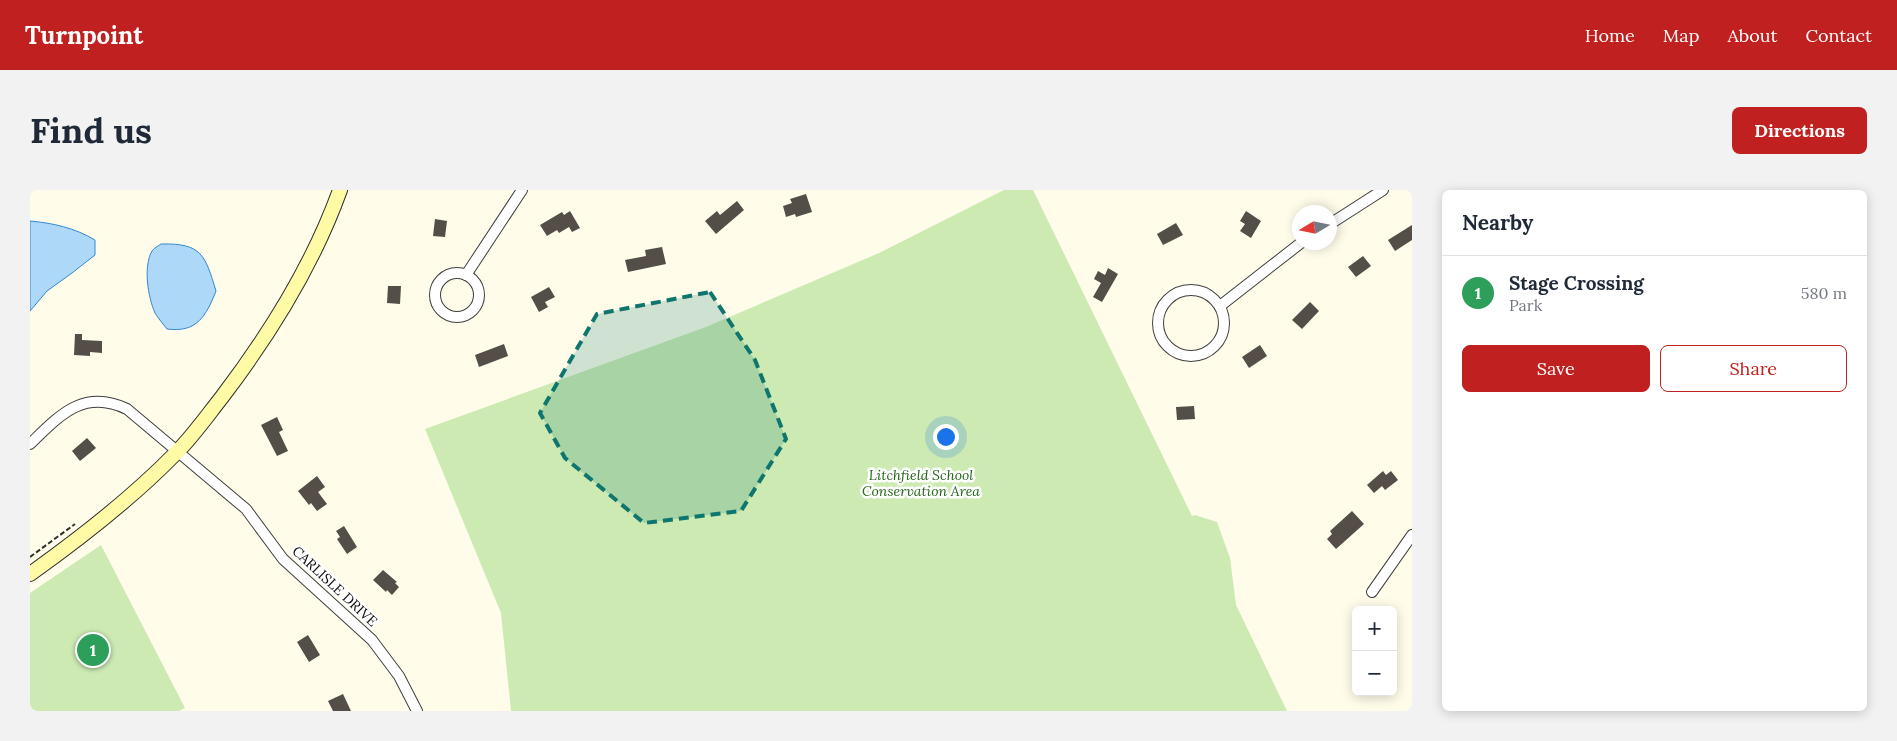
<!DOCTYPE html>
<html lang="en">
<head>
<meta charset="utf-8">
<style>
  :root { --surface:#fff; --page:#f2f2f3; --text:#1f2937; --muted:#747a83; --line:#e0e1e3; --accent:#c0201f }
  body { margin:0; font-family:Lora,serif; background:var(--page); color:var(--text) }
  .controls { position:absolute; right:15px; bottom:15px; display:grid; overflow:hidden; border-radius:8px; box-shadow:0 2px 12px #0003 }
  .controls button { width:45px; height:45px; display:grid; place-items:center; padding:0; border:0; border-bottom:1px solid var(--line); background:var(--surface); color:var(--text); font:25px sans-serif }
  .compass { position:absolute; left:1262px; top:15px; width:45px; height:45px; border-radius:50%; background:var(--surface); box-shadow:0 2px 12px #0003; rotate:260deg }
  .you { position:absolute; left:915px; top:246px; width:18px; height:18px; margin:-12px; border:4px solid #fff; border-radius:50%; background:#1a73e8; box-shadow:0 0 0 8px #1a73e833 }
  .badge { display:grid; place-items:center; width:32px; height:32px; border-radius:50%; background:var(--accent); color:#fff; font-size:16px; font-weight:700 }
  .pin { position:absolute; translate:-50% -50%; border:2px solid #fff; box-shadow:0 1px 5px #0006 }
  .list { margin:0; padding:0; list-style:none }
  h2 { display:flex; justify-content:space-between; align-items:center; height:65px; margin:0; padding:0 20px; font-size:21px }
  h2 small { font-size:16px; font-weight:400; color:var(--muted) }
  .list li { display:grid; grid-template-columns:32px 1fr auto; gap:15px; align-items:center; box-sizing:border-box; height:75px; padding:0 20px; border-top:1px solid var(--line) }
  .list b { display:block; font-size:19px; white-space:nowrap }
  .list p { margin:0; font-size:16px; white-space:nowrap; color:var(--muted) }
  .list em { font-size:16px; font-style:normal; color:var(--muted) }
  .actions { display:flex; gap:10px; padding:15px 20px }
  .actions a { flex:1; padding:11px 0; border:1px solid var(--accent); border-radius:8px; text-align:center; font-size:18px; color:var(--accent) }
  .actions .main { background:var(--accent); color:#fff }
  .map { position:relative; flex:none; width:1382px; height:521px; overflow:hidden; border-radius:8px }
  header { display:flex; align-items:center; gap:30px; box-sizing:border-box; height:70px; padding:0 25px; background:var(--accent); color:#fff }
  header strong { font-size:24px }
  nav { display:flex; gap:28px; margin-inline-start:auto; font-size:18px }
  .intro { display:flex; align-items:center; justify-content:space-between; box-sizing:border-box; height:120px; padding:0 30px }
  h1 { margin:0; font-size:35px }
  .button { padding:12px 22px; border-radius:8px; background:var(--accent); color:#fff; font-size:18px; font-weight:700 }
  main { display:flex; gap:30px; padding:0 30px }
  aside { flex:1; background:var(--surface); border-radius:8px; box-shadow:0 2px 12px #0003 }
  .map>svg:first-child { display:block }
  .green { fill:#cdeab3 }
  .water { fill:#add8f8; stroke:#3189d2 }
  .building { fill:#554d48 }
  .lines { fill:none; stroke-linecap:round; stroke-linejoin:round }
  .street-casing { stroke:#3f3f3f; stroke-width:12 }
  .secondary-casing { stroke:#2e2e2e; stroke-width:16 }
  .path { stroke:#2e2e2e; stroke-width:2; stroke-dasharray:5 2.5; stroke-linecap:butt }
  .street { stroke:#fff; stroke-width:10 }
  .secondary { stroke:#fffaa5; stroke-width:14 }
  .marked { fill:#0f766e; fill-opacity:0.2; stroke:#0f766e; stroke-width:4; stroke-dasharray:10 6; stroke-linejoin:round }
  .labels { text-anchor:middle; stroke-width:5; stroke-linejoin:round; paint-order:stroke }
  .park-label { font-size:14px; font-style:italic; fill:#25651a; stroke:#fff }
  .street-label { font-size:14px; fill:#0c0c0c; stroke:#fff }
</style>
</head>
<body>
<header>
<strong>Turnpoint</strong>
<nav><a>Home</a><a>Map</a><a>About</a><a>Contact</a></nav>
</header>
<div class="intro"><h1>Find us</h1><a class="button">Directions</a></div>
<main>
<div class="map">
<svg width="1382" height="521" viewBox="0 0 1382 521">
  <rect width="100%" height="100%" fill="#fffcea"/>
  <g class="green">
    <polygon points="974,0 1003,0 1162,326 1165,325 1187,332 1200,368 1206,415 1257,521 481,521 471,423 395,239 676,137 849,63"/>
    <polygon points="71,355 155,518 149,521 0,521 0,403"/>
  </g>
  <g class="water">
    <path d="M 0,31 C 23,33 45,38 65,50 L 65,65 L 42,83 L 17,101 L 0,121 Z"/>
    <path d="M 131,54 C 172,53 175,65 186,101 C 176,126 167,143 137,139 C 133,134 128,128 125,123 C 118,107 113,77 122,61 C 124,58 128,56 131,54 Z"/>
  </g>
  <g class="building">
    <polygon points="776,4 782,22 766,27 765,24 756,27 753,16 762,13 760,9"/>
    <polygon points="707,11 714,20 686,44 675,31 687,21 690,25"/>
    <polygon points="540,21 550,38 542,42 539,37 529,43 527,40 517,46 510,35 532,22 534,25"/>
    <polygon points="1216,21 1231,31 1221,48 1210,41 1215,34 1210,31"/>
    <polygon points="405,29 417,31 415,47 403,46"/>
    <polygon points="1146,33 1153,45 1133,55 1127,44"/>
    <polygon points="1382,35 1382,50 1365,61 1358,50"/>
    <polygon points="632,57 636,74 598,82 595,70 616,66 615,60"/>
    <polygon points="1333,66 1341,76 1326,87 1318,77"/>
    <polygon points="1078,78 1088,84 1072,112 1063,107 1071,93 1064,89 1068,81 1075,85"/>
    <polygon points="358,96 371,96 370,114 357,113"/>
    <polygon points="519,97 525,107 515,112 518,117 509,122 501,107"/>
    <polygon points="1280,112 1289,121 1272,139 1262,130"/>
    <polygon points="45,144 52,144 52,150 72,151 72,163 60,162 60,166 44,165"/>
    <polygon points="474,154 478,166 449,177 445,165"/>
    <polygon points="1230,155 1237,166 1219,178 1212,167"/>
    <polygon points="1164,216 1165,229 1147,230 1146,217"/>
    <polygon points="247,227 253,240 249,242 258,261 247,266 231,235"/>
    <polygon points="57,248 66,258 50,271 42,261"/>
    <polygon points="1353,281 1356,285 1361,281 1368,290 1355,300 1352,296 1344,303 1337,295"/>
    <polygon points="287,286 295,297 288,302 297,314 287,321 281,313 279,315 268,301"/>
    <polygon points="1322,321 1334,334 1306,359 1297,349 1302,344 1300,341"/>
    <polygon points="314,336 327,357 317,364 307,349 310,347 306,341"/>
    <polygon points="353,380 367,392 365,393 369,397 362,405 357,400 356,402 343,390"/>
    <polygon points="278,445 290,465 279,472 267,452"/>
    <polygon points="313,504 321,521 303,521 298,511"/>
  </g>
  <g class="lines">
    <g class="street-casing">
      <g id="street">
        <polyline points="1300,34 1353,0"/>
        <circle cx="427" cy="105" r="22"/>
        <polyline points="436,85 492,0"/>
        <circle cx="1161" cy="133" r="33"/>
        <polyline points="1190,116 1272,52"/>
        <path d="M 0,254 C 29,226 53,198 97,219 L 216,319 L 253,369 L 342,450 L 369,486 L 387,521"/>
        <polyline points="1342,402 1382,345"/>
      </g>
    </g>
    <g class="secondary-casing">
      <path id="secondary" d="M 0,384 C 52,347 101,309 146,263 C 163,246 177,226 192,207 C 240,144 283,75 310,0"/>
    </g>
    <polyline class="path" points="0,367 45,334"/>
    <use href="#street" class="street"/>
    <use href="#secondary" class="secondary"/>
  </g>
  <path class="marked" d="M 680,102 L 725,170 L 756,249 L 711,321 L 614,333 L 535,268 L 510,223 L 567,124 Z"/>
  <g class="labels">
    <g class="park-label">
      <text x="891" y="290">Litchfield School<tspan x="891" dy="16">Conservation Area</tspan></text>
    </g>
    <g class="street-label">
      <text transform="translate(305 396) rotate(43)" y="5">CARLISLE DRIVE</text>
    </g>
  </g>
</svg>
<div class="controls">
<button>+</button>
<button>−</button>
</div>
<svg class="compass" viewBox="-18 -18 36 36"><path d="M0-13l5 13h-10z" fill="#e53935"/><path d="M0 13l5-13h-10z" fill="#747a83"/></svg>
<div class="you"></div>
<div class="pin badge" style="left:63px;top:460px;background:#2e9e5b">1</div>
</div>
<aside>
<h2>Nearby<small></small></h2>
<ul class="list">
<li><span class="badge" style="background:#2e9e5b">1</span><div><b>Stage Crossing</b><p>Park</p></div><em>580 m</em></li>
</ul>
<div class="actions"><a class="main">Save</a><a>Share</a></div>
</aside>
</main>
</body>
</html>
